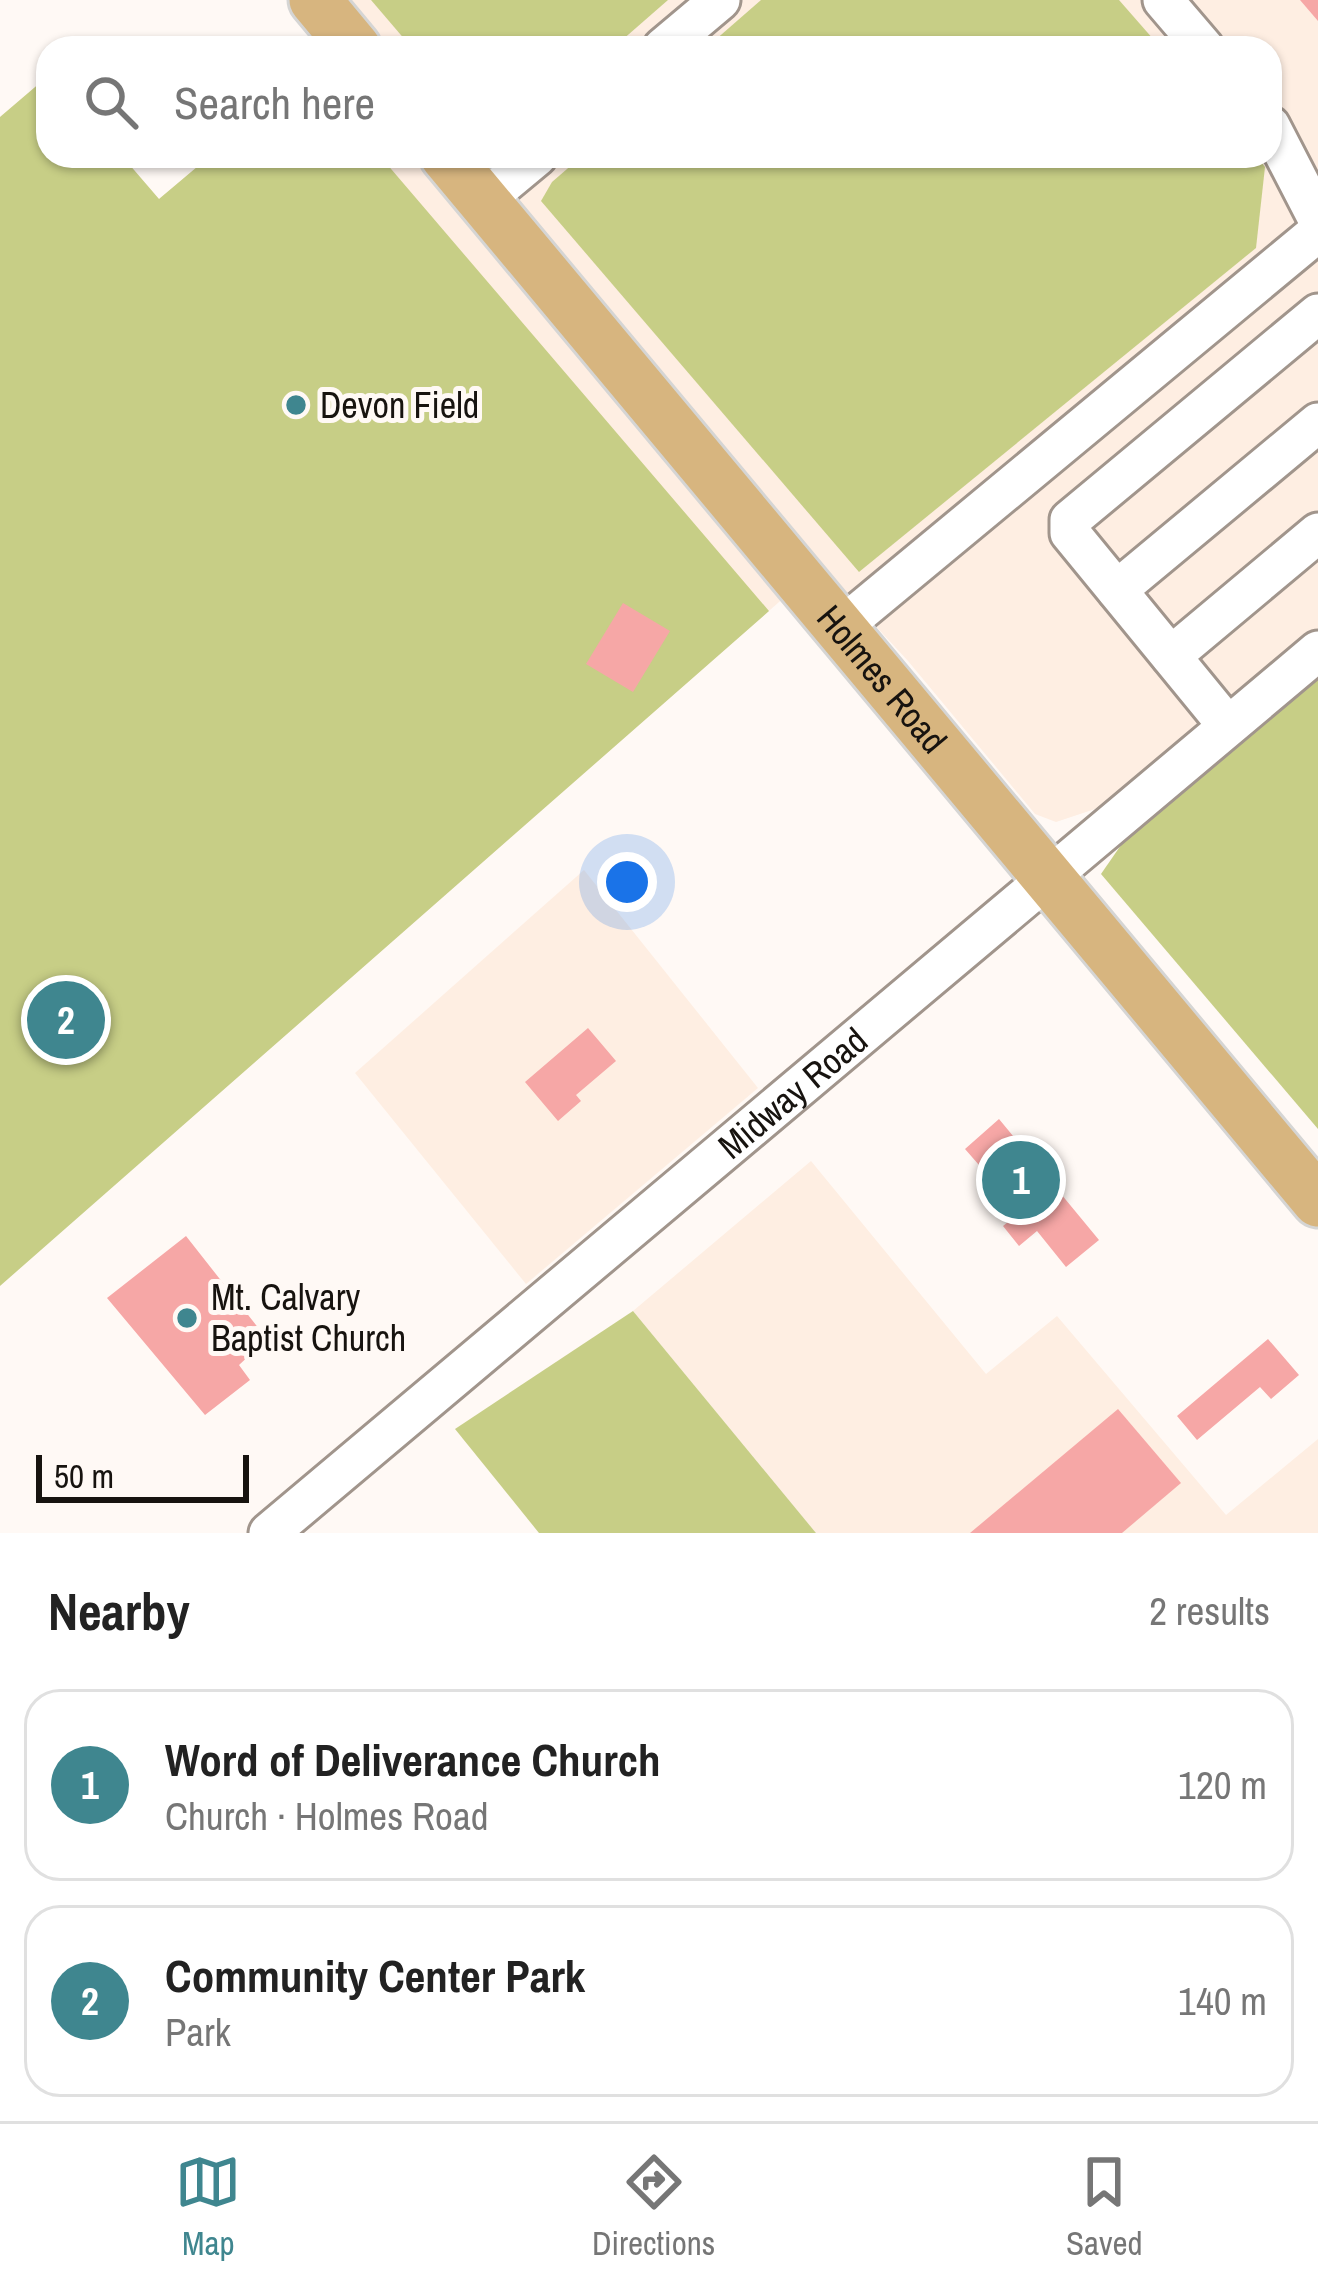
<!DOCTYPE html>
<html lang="en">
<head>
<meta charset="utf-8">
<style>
  :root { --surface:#fff; --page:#f6f6f6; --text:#222; --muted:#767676; --line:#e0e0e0; --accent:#3f868f }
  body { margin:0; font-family:"Archivo Narrow",sans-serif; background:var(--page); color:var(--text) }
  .scale { position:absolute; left:36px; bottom:30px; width:213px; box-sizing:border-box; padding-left:12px; border:6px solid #17130f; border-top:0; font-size:33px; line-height:42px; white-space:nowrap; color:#17130f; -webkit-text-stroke:9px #fff9f5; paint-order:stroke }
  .you { position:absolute; left:627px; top:882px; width:42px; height:42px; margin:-30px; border:9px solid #fff; border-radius:50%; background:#1a73e8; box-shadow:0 0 0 18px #1a73e833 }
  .badge { display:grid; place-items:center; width:78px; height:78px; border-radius:50%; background:var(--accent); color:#fff; font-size:39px; font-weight:700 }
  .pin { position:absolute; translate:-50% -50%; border:6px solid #fff; box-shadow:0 3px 12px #0006 }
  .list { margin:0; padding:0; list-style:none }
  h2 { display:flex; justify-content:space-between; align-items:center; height:156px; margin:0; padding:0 48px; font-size:51px }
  h2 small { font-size:39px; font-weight:400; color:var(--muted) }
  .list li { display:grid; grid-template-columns:78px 1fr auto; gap:36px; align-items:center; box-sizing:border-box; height:192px; margin:0 24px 24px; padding:0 24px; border:3px solid var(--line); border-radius:36px }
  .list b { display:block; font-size:45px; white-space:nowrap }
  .list p { margin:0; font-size:39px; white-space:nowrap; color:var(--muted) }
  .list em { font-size:39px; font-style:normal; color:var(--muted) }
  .icon { flex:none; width:66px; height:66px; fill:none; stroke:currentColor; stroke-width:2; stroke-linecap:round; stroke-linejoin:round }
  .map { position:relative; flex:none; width:1318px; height:1533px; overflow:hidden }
  .search { position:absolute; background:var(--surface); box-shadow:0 3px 9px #0004; left:36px; right:36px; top:36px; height:132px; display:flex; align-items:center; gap:30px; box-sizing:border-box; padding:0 42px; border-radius:36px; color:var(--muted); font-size:45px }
  .sheet { height:588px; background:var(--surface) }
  nav { display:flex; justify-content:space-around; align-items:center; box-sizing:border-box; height:168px; border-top:3px solid var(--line); background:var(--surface); font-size:33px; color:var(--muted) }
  nav a { display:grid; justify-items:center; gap:6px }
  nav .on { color:var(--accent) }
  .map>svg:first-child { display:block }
  .built { fill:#feeee2 }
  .green { fill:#c7ce86 }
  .building { fill:#f6a7a6 }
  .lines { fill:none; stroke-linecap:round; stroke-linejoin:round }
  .minor-casing { stroke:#a1958c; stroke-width:45 }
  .major-casing { stroke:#d5d5d4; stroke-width:57 }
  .minor { stroke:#fff; stroke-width:39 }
  .major { stroke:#d7b57f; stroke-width:51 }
  .poi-dot { fill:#3f868f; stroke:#fff9f5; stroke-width:4.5 }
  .labels { text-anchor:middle; stroke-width:10; stroke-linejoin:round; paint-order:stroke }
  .poi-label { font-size:36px; fill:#17130f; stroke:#fff9f5; text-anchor:start }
  .street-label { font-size:36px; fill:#17130f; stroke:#fff9f5 }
</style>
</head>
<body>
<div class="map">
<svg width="1318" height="1533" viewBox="0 0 1318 1533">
  <rect width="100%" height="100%" fill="#fff9f5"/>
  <g class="built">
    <polygon points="342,0 1318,0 1318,632 1104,806 1056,822 1035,814 908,661 820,566 183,1125 0,689 0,117 48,76 48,156 122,156 159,199 210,156 1270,156 1270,48 336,48"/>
    <polygon points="584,870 758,1088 526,1284 355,1073"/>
    <polygon points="811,1161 986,1374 1057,1316 1226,1515 1318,1439 1318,1533 816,1533 633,1311"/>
  </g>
  <g class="green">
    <polygon points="371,0 668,0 613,48 412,48"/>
    <polygon points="761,0 1119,0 1161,48 706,48"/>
    <polygon points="48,76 48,156 122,156 159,199 210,156 380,156 769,611 0,1286 0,117"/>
    <polygon points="582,156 1256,156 1265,167 1256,248 859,572 541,201 552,182"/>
    <polygon points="1318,669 1318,1129 1101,874 1139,819"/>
    <polygon points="633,1311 816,1533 539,1533 455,1429"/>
  </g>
  <g class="building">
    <polygon points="1300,0 1318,0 1318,21"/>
    <polygon points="623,603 670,631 633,692 586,664"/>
    <polygon points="588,1028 616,1061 576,1095 581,1101 558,1121 525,1082"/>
    <polygon points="999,1119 1099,1240 1066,1267 1037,1231 1019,1246 1003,1226 1020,1212 965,1149"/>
    <polygon points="186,1236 267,1339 239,1365 250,1380 205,1415 107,1298"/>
    <polygon points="1268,1339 1299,1375 1271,1399 1260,1387 1197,1440 1177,1416"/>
    <polygon points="1118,1409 1181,1483 1122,1533 970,1533"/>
  </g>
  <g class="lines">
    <g class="minor-casing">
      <g id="minor">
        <polyline points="1163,0 1204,48"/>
        <polyline points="663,48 720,0"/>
        <polyline points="1270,126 1318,219"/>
        <polyline points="484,200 537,156"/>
        <polyline points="1117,590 1318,423"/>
        <polyline points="839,629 1318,232"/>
        <polyline points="1171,656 1318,533"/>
        <polyline points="1228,726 1070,533 1070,520 1318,314"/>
        <path id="s1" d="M 269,1533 L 1318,651"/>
      </g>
    </g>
    <g class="major-casing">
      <g id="major">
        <polyline points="315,0 355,48"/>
        <path id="s2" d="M 446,156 L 1318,1201"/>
      </g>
    </g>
    <use href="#minor" class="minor"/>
    <use href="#major" class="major"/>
  </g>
  <g class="poi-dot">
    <circle cx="296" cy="405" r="12"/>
    <circle cx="187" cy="1318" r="12"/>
  </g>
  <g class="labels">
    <g class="poi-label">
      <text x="320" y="418">Devon Field</text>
      <text x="211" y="1310">Mt. Calvary<tspan x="211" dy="41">Baptist Church</tspan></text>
    </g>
    <g class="street-label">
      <text dy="13" stroke="none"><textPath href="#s2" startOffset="681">Holmes Road</textPath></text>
      <text dy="13" stroke="none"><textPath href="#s1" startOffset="684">Midway Road</textPath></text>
    </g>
  </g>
</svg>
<div class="scale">50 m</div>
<div class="you"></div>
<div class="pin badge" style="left:1021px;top:1180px">1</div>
<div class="pin badge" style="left:66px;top:1020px">2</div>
<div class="search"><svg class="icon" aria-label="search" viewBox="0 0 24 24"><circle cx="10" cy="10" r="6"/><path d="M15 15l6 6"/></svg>Search here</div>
</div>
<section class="sheet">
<h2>Nearby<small>2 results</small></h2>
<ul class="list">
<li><span class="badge">1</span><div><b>Word of Deliverance Church</b><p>Church · Holmes Road</p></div><em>120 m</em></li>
<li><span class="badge">2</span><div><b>Community Center Park</b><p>Park</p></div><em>140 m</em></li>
</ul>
</section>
<nav>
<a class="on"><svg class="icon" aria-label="map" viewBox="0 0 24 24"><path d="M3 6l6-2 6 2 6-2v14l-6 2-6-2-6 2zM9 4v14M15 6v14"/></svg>Map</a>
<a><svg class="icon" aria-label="directions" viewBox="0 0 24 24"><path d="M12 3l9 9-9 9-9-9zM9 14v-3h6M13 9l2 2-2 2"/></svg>Directions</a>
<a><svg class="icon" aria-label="saved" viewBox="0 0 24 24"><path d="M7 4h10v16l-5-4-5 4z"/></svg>Saved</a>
</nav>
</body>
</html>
